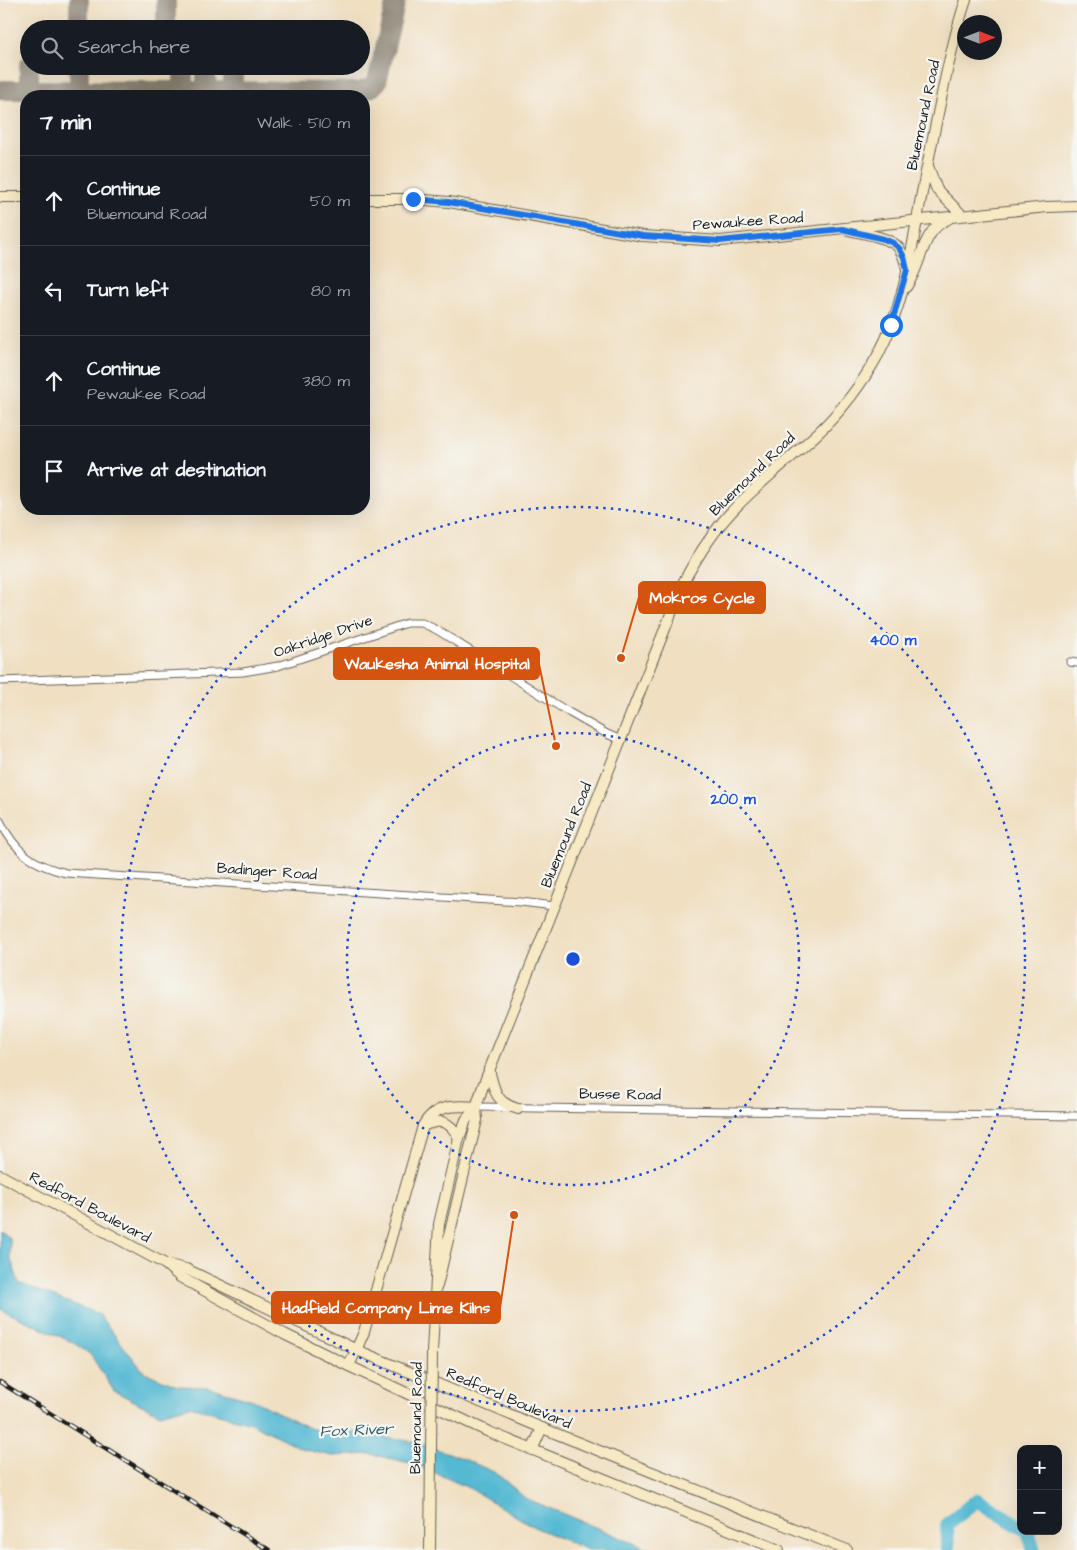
<!DOCTYPE html>
<html lang="en">
<head>
<meta charset="utf-8">
<style>
  :root { --surface:#171b24; --page:#242831; --text:#f1f3f6; --muted:#9ea1a6; --line:#363941 }
  body { margin:0; font-family:"Architects Daughter",sans-serif; background:var(--page); color:var(--text) }
  .controls { position:absolute; right:15px; bottom:15px; display:grid; overflow:hidden; border-radius:10px; box-shadow:0 5px 20px #0002 }
  .controls button { width:45px; height:45px; display:grid; place-items:center; padding:0; border:0; border-bottom:1px solid var(--line); background:var(--surface); color:var(--text); font:25px sans-serif }
  .compass { position:absolute; left:957px; top:15px; width:45px; height:45px; border-radius:50%; background:var(--surface); box-shadow:0 5px 20px #0002; rotate:90deg }
  .stop { position:absolute; width:15px; height:15px; margin:-11px; border:4px solid #1a73e8; border-radius:50%; background:#fff }
  .stop.end { background:#1a73e8; border-color:#fff; box-shadow:0 1px 5px #0008 }
  .list { margin:0; padding:0; list-style:none }
  h2 { display:flex; justify-content:space-between; align-items:center; height:65px; margin:0; padding:0 20px; font-size:21px }
  h2 small { font-size:16px; font-weight:400; color:var(--muted) }
  .list li { display:grid; grid-template-columns:32px 1fr auto; gap:15px; align-items:center; box-sizing:border-box; height:90px; padding:0 20px; border-top:1px solid var(--line) }
  .list b { display:block; font-size:19px; white-space:nowrap }
  .list p { margin:0; font-size:16px; white-space:nowrap; color:var(--muted) }
  .list em { font-size:16px; font-style:normal; color:var(--muted) }
  .icon { flex:none; width:28px; height:28px; fill:none; stroke:currentColor; stroke-width:2; stroke-linecap:round; stroke-linejoin:round }
  .map { position:relative; flex:none; width:1077px; height:1550px; overflow:hidden }
  .search { position:absolute; background:var(--surface); box-shadow:0 5px 20px #0002; left:20px; top:20px; width:350px; height:55px; display:flex; align-items:center; gap:12px; box-sizing:border-box; padding:0 18px; border-radius:28px; color:var(--muted); font-size:19px }
  .panel { position:absolute; background:var(--surface); box-shadow:0 5px 20px #0002; left:20px; top:90px; width:350px; height:425px; border-radius:20px }
  .map>svg:first-child { display:block }
  .water { fill:#55b9d3; stroke:#386a78 }
  .lines { fill:none; stroke-linecap:round; stroke-linejoin:round }
  .river { stroke:#55b9d3; stroke-width:14 }
  .taxiway { stroke:#867e6e; stroke-width:20 }
  .minor-casing { stroke:#666056; stroke-width:9 }
  .secondary-casing { stroke:#666056; stroke-width:12 }
  .minor { stroke:#fff; stroke-width:7 }
  .secondary { stroke:#f6e9c3; stroke-width:10 }
  .rail-casing { stroke:#1c1c1c; stroke-width:4.5 }
  .rail { stroke:#f6f6f2; stroke-width:2.5; stroke-dasharray:8; stroke-linecap:butt }
  .secondary-bridge-casing { stroke:#666056; stroke-width:12; stroke-linecap:butt }
  .secondary-bridge { stroke:#f6e9c3; stroke-width:10 }
  .route { stroke:#1a73e8; stroke-width:6 }
  .ring { fill:none; stroke:#1d4ed8; stroke-width:2.5; stroke-dasharray:2.5 5 }
  .labels { text-anchor:middle; stroke-width:4.5; stroke-linejoin:round; paint-order:stroke }
  .street-label { font-size:15px; fill:#1c1c1c; stroke:#f6f6f2 }
  .water-label { font-size:16px; font-style:italic; fill:#335b65; stroke:#f6f6f2 }
  .centre { fill:#1d4ed8; stroke:#f6f6f2; stroke-width:2.5 }
  .ring-label { font-size:15px; text-anchor:middle; font-weight:bold; fill:#1d4ed8; stroke:#f6f6f2; stroke-width:4.5; stroke-linejoin:round; paint-order:stroke }
  .leader { fill:none; stroke:#d4530e; stroke-width:2 }
  .callout-dot { fill:#d4530e; stroke:#f6f6f2; stroke-width:2 }
  .callout { fill:#d4530e; stroke:#d4530e; stroke-width:2 }
  .callout-label { font-size:16px; text-anchor:middle; font-weight:bold; fill:#fff }
</style>
</head>
<body>
<div class="map">
<svg width="1077" height="1550" viewBox="0 0 1077 1550">
  <rect width="100%" height="100%" fill="#f6f6f2"/>
  <filter id="ink" filterUnits="userSpaceOnUse"><feTurbulence type="fractalNoise" baseFrequency=".02" numOctaves="2"/><feDisplacementMap in="SourceGraphic" scale="10" xChannelSelector="R" yChannelSelector="G"/><feConvolveMatrix kernelMatrix="1 2 1 2 8 2 1 2 1" color-interpolation-filters="sRGB"/></filter>
  <filter id="wash" filterUnits="userSpaceOnUse"><feTurbulence type="fractalNoise" baseFrequency=".0096" numOctaves="4" result="noise"/><feDisplacementMap in="SourceGraphic" scale="20" xChannelSelector="R" yChannelSelector="G"/><feGaussianBlur stdDeviation="1.12" result="paint"/><feColorMatrix in="noise" values="0 0 0 0 0 0 0 0 0 0 0 0 0 0 0 0 0 1.4 0 .05"/><feComposite in="paint" operator="in"/></filter>
  <g filter="url(#wash)">
    <rect width="100%" height="100%" fill="#f0dfc1"/>
    <polygon class="water" points="0,1229 10,1239 10,1257 19,1283 98,1314 144,1372 177,1386 208,1387 253,1400 307,1427 326,1433 359,1433 415,1442 457,1456 496,1473 525,1498 650,1550 588,1550 534,1527 471,1489 418,1465 371,1454 332,1456 303,1449 251,1423 190,1406 160,1414 114,1391 90,1354 72,1342 0,1309"/>
    <g class="lines">
      <g class="river">
        <polyline points="1028,1531 1034,1550"/>
        <polyline points="948,1550 947,1525 977,1500 1021,1527"/>
      </g>
      <g class="taxiway">
        <polyline points="79,29 79,0"/>
        <polyline points="166,29 166,0"/>
        <polyline points="29,66 29,90"/>
        <polyline points="233,66 233,91"/>
        <polyline points="3,90 359,92 372,87 377,82 396,0"/>
        <polyline points="79,91 79,66"/>
        <polyline points="183,91 183,66"/>
        <polyline points="206,91 206,66"/>
      </g>
    </g>
  </g>
  <g filter="url(#ink)">
    <g class="lines">
      <g class="minor-casing">
        <g id="minor">
          <polyline points="1070,662 1077,663"/>
          <polyline points="0,681 243,672 278,666 407,623 422,623 437,630 570,713 607,734 621,740"/>
          <path d="M 0,821 C 15,851 32,865 66,873 L 521,902 L 554,906"/>
          <polyline points="476,1107 1077,1116"/>
        </g>
      </g>
      <g class="secondary-casing">
        <g id="secondary">
          <polyline points="928,166 937,190 962,215"/>
          <polyline points="0,197 26,197"/>
          <polyline points="364,199 413,199 449,202 643,236 720,241 1047,207 1077,206"/>
          <path d="M 848,230 C 861,233 889,237 898,247 C 903,252 905,262 907,269"/>
          <path d="M 906,287 C 922,266 921,230 948,219"/>
          <path d="M 489,1069 C 494,1089 495,1103 518,1109"/>
          <path d="M 423,1126 C 441,1118 450,1121 459,1138"/>
          <polyline points="0,1175 165,1264 180,1277 284,1334 349,1366 489,1432 779,1550"/>
          <polyline points="168,1265 186,1269 357,1350 542,1428 847,1550"/>
          <path d="M 437,1286 L 471,1144 L 477,1120 L 476,1107 L 483,1086 L 684,581 C 698,555 714,530 734,509 C 760,482 790,459 818,433 C 841,411 862,384 878,355 C 901,312 910,262 918,214 C 925,175 933,137 941,99 C 948,65 955,32 966,0"/>
          <polyline points="432,1352 439,1224 459,1138 466,1120 476,1107"/>
          <path d="M 349,1366 L 364,1332 L 423,1126 C 434,1105 454,1105 476,1107"/>
          <polyline points="532,1450 542,1428"/>
        </g>
      </g>
      <use href="#minor" class="minor"/>
      <use href="#secondary" class="secondary"/>
      <g class="rail-casing">
        <polyline id="rail" points="0,1382 269,1550"/>
      </g>
      <use href="#rail" class="rail"/>
      <g class="secondary-bridge-casing">
        <polyline id="secondary-bridge" points="430,1550 432,1352"/>
      </g>
      <use href="#secondary-bridge" class="secondary-bridge"/>
    </g>
  </g>
  <g class="lines" filter="url(#ink)">
    <polyline class="route" points="413,199 448,202 643,236 720,241 842,229 884,239 893,243 899,248 904,257 907,270 891,325"/>
  </g>
  <g class="ring">
    <circle cx="573" cy="959" r="226"/>
    <circle cx="573" cy="959" r="452"/>
  </g>
  <g class="labels">
    <g class="street-label">
      <text transform="translate(923 115) rotate(-78)" y="5">Bluemound Road</text>
      <text transform="translate(748 221) rotate(-4)" y="5">Pewaukee Road</text>
      <text transform="translate(752 474) rotate(-44)" y="5">Bluemound Road</text>
      <text transform="translate(323 636) rotate(-19)" y="5">Oakridge Drive</text>
      <text transform="translate(566 835) rotate(-68)" y="5">Bluemound Road</text>
      <text transform="translate(267 871) rotate(4)" y="5">Badinger Road</text>
      <text transform="translate(620 1094) rotate(1)" y="5">Busse Road</text>
      <text transform="translate(90 1207) rotate(28)" y="5">Redford Boulevard</text>
      <text transform="translate(509 1398) rotate(23)" y="5">Redford Boulevard</text>
      <text transform="translate(416 1418) rotate(-89)" y="5">Bluemound Road</text>
    </g>
    <g class="water-label">
      <text transform="translate(356 1429) rotate(-2)" y="6">Fox River</text>
    </g>
  </g>
  <circle cx="573" cy="959" r="8" class="centre"/>
  <g class="ring-label">
    <text x="893" y="645">400 m</text>
    <text x="733" y="804">200 m</text>
  </g>
  <path class="leader" d="M621 658L639 597M556 746L539 664M514 1215L500 1308"/>
  <g class="callout-dot">
    <circle cx="621" cy="658" r="5"/>
    <circle cx="556" cy="746" r="5"/>
    <circle cx="514" cy="1215" r="5"/>
  </g>
  <g class="callout">
    <rect x="639" y="582" width="126" height="31" rx="5"/>
    <rect x="334" y="648" width="205" height="31" rx="5"/>
    <rect x="272" y="1292" width="228" height="31" rx="5"/>
  </g>
  <g class="callout-label">
    <text x="702" y="603">Mokros Cycle</text>
    <text x="437" y="669">Waukesha Animal Hospital</text>
    <text x="386" y="1313">Hadfield Company Lime Kilns</text>
  </g>
</svg>
<div class="controls">
<button>+</button>
<button>−</button>
</div>
<svg class="compass" viewBox="-18 -18 36 36"><path d="M0-13l5 13h-10z" fill="#e53935"/><path d="M0 13l5-13h-10z" fill="#9ea1a6"/></svg>
<div class="stop" style="left:891px;top:325px"></div>
<div class="stop end" style="left:413px;top:199px"></div>
<div class="search"><svg class="icon" aria-label="search" viewBox="0 0 24 24"><circle cx="10" cy="10" r="6"/><path d="M15 15l6 6"/></svg>Search here</div>
<section class="panel">
<h2>7 min<small>Walk · 510 m</small></h2>
<ul class="list">
<li><svg class="icon" aria-label="ahead" viewBox="0 0 24 24"><path d="M12 20V5M6 11l6-6 6 6"/></svg><div><b>Continue</b><p>Bluemound Road</p></div><em>50 m</em></li>
<li><svg class="icon" aria-label="left" viewBox="0 0 24 24"><path d="M17 20v-9H6M10 6l-5 5 5 5"/></svg><div><b>Turn left</b></div><em>80 m</em></li>
<li><svg class="icon" aria-label="ahead" viewBox="0 0 24 24"><path d="M12 20V5M6 11l6-6 6 6"/></svg><div><b>Continue</b><p>Pewaukee Road</p></div><em>380 m</em></li>
<li><svg class="icon" aria-label="arrive" viewBox="0 0 24 24"><path d="M6 21V4h12l-3 4 3 4H6"/></svg><div><b>Arrive at destination</b></div></li>
</ul>
</section>
</div>
</body>
</html>
